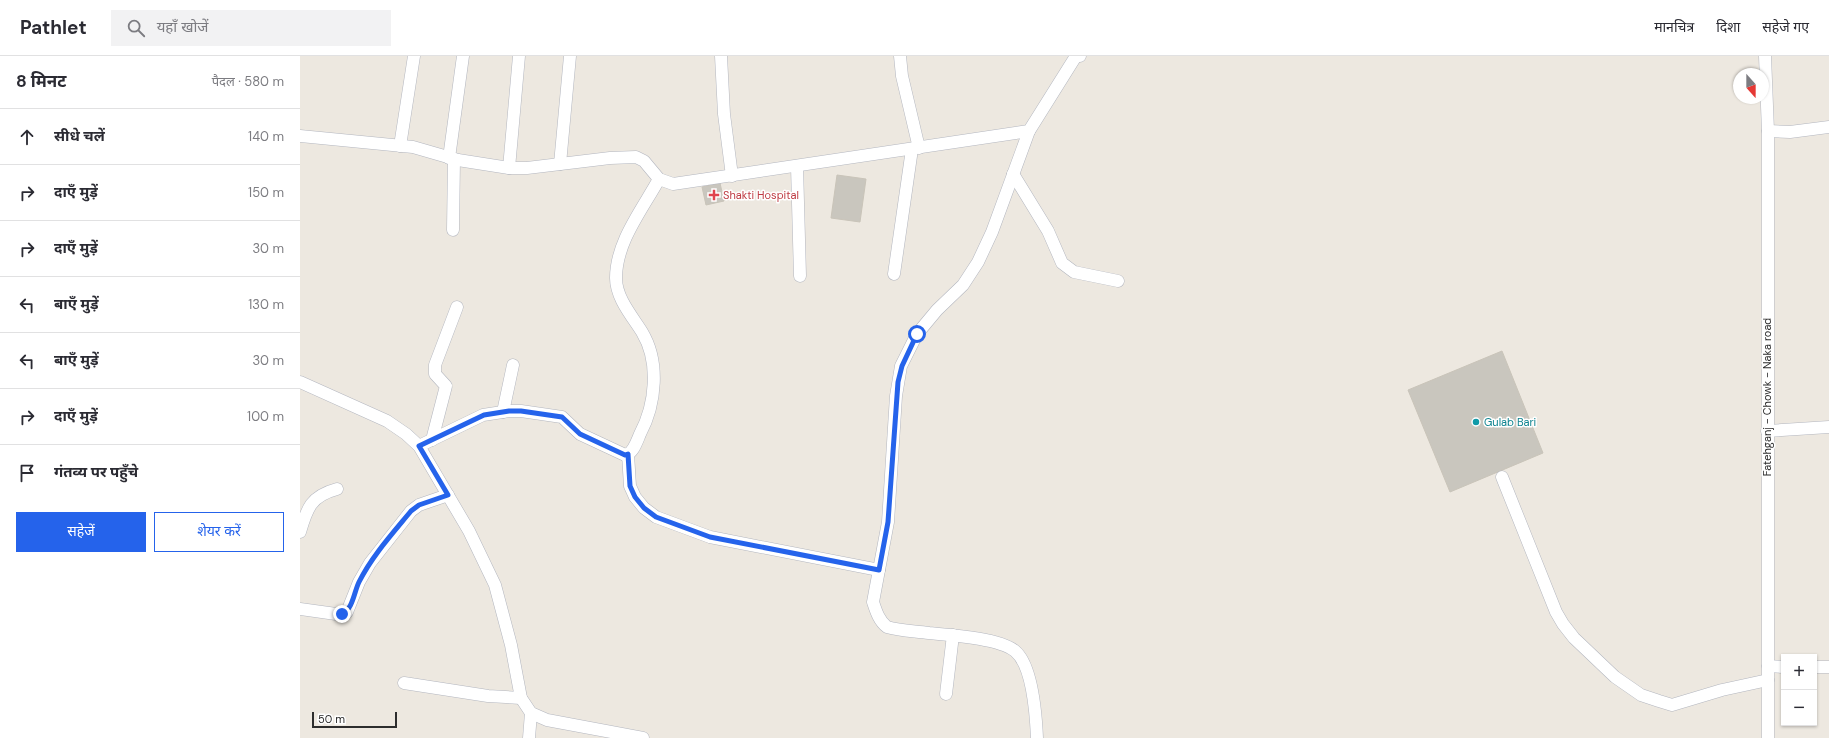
<!DOCTYPE html>
<html lang="hi">
<head>
<meta charset="utf-8">
<style>
  :root { --surface:#fff; --page:#f2f2f3; --text:#2b2b33; --muted:#7c7c81; --line:#e1e1e2; --accent:#2563eb }
  body { margin:0; font-family:"DM Sans","Noto Sans Devanagari",sans-serif; background:var(--page); color:var(--text) }
  .controls { position:absolute; right:12px; bottom:12px; display:grid; overflow:hidden; border-radius:0px; box-shadow:0 1px 3px #0004 }
  .controls button { width:36px; height:36px; display:grid; place-items:center; padding:0; border:0; border-bottom:1px solid var(--line); background:var(--surface); color:var(--text); font:20px sans-serif }
  .compass { position:absolute; left:1433px; top:12px; width:36px; height:36px; border-radius:50%; background:var(--surface); box-shadow:0 1px 3px #0004; rotate:159deg }
  .scale { position:absolute; left:12px; bottom:10px; width:85px; box-sizing:border-box; padding-left:4px; border:2px solid #2d2d2d; border-top:0; font-size:11px; line-height:14px; white-space:nowrap; color:#2d2d2d; -webkit-text-stroke:3px #fff; paint-order:stroke }
  .stop { position:absolute; width:12px; height:12px; margin:-9px; border:3px solid #2563eb; border-radius:50%; background:#fff }
  .stop.end { background:#2563eb; border-color:#fff; box-shadow:0 1px 4px #0008 }
  .list { margin:0; padding:0; list-style:none }
  h2 { display:flex; justify-content:space-between; align-items:center; height:52px; margin:0; padding:0 16px; font-size:17px }
  h2 small { font-size:13px; font-weight:400; color:var(--muted) }
  .list li { display:grid; grid-template-columns:26px 1fr auto; gap:12px; align-items:center; box-sizing:border-box; height:56px; padding:0 16px; border-top:1px solid var(--line) }
  .list b { display:block; font-size:15px; white-space:nowrap }
  .list em { font-size:13px; font-style:normal; color:var(--muted) }
  .actions { display:flex; gap:8px; padding:12px 16px }
  .actions a { flex:1; padding:9px 0; border:1px solid var(--accent); border-radius:0px; text-align:center; font-size:14px; color:var(--accent) }
  .actions .main { background:var(--accent); color:#fff }
  .icon { flex:none; width:22px; height:22px; fill:none; stroke:currentColor; stroke-width:2; stroke-linecap:round; stroke-linejoin:round }
  .map { position:relative; flex:none; width:1529px; height:682px; overflow:hidden }
  header { display:flex; align-items:center; gap:24px; box-sizing:border-box; height:56px; padding:0 20px; background:var(--surface); border-bottom:1px solid var(--line) }
  header strong { font-size:19px }
  nav { display:flex; gap:22px; margin-inline-start:auto; font-size:14px }
  .search { width:280px; height:36px; background:var(--page); display:flex; align-items:center; gap:10px; box-sizing:border-box; padding:0 14px; border-radius:0px; color:var(--muted); font-size:15px }
  main { display:flex }
  aside { flex:1; background:var(--surface) }
  .map>svg:first-child { display:block }
  .building { fill:#c9c6be; stroke:#c9c4b9 }
  .lines { fill:none; stroke-linecap:round; stroke-linejoin:round }
  .minor-casing { stroke:#b3b6bf; stroke-width:13 }
  .minor { stroke:#fff; stroke-width:12 }
  .route { stroke:#2563eb; stroke-width:5 }
  .health-dot { fill:#e0444e; stroke:#fff; stroke-width:1.5 }
  .culture-dot { fill:#0f9aa8; stroke:#fff; stroke-width:1.5 }
  .labels { text-anchor:middle; stroke-width:3; stroke-linejoin:round; paint-order:stroke }
  .health-label { font-size:11px; fill:#be3a42; stroke:#fff; text-anchor:start }
  .street-label { font-size:11px; fill:#2d2d2d; stroke:#fff }
  .culture-label { font-size:11px; fill:#0d838f; stroke:#fff; text-anchor:start }
</style>
</head>
<body>
<header>
<strong>Pathlet</strong>
<div class="search"><svg class="icon" aria-label="search" viewBox="0 0 24 24"><circle cx="10" cy="10" r="6"/><path d="M15 15l6 6"/></svg>यहाँ खोजें</div>
<nav><a>मानचित्र</a><a>दिशा</a><a>सहेजे गए</a></nav>
</header>
<main>
<aside>
<h2>8 मिनट<small>पैदल · 580 m</small></h2>
<ul class="list">
<li><svg class="icon" aria-label="ahead" viewBox="0 0 24 24"><path d="M12 20V5M6 11l6-6 6 6"/></svg><div><b>सीधे चलें</b></div><em>140 m</em></li>
<li><svg class="icon" aria-label="right" viewBox="0 0 24 24"><path d="M7 20v-9h11M14 6l5 5-5 5"/></svg><div><b>दाएँ मुड़ें</b></div><em>150 m</em></li>
<li><svg class="icon" aria-label="right" viewBox="0 0 24 24"><path d="M7 20v-9h11M14 6l5 5-5 5"/></svg><div><b>दाएँ मुड़ें</b></div><em>30 m</em></li>
<li><svg class="icon" aria-label="left" viewBox="0 0 24 24"><path d="M17 20v-9H6M10 6l-5 5 5 5"/></svg><div><b>बाएँ मुड़ें</b></div><em>130 m</em></li>
<li><svg class="icon" aria-label="left" viewBox="0 0 24 24"><path d="M17 20v-9H6M10 6l-5 5 5 5"/></svg><div><b>बाएँ मुड़ें</b></div><em>30 m</em></li>
<li><svg class="icon" aria-label="right" viewBox="0 0 24 24"><path d="M7 20v-9h11M14 6l5 5-5 5"/></svg><div><b>दाएँ मुड़ें</b></div><em>100 m</em></li>
<li><svg class="icon" aria-label="arrive" viewBox="0 0 24 24"><path d="M6 21V4h12l-3 4 3 4H6"/></svg><div><b>गंतव्य पर पहुँचे</b></div></li>
</ul>
<div class="actions"><a class="main">सहेजें</a><a>शेयर करें</a></div>
</aside>
<div class="map">
<svg width="1529" height="682" viewBox="0 0 1529 682">
  <rect width="100%" height="100%" fill="#ede8e0"/>
  <g class="building">
    <polygon points="537,119 566,123 560,166 531,162"/>
    <polygon points="420,127 424,145 406,149 402,131"/>
    <polygon points="1202,295 1243,397 1150,436 1108,334"/>
  </g>
  <g class="lines">
    <g class="minor-casing">
      <g id="minor">
        <polyline points="421,0 424,58 432,120"/>
        <polyline points="600,0 602,20 619,92"/>
        <polyline points="1465,0 1468,75 1468,682"/>
        <path d="M 729,75 L 692,176 L 678,206 L 663,229 L 637,254 L 617,278 L 601,310 L 596,340 L 588,466 L 573,546 C 576,555 579,565 587,571 C 600,575 615,575 629,577 C 650,579 699,582 715,595 C 733,610 736,660 737,682"/>
        <polyline points="1468,75 1490,76 1529,71"/>
        <polyline points="0,80 113,91 158,104 209,112 227,112 310,102 336,101 344,105 359,123 373,128 729,75 776,0 780,0"/>
        <polyline points="100,90 114,0"/>
        <polyline points="149,102 163,0"/>
        <polyline points="260,108 270,0"/>
        <polyline points="497,110 500,220"/>
        <polyline points="209,112 219,0"/>
        <polyline points="713,118 748,175 762,207 774,216 818,225"/>
        <polyline points="153,174 154,103"/>
        <polyline points="594,218 612,93"/>
        <polyline points="0,326 87,365 106,378 119,390 169,475 195,529 211,589 221,642 231,657 247,664 343,682"/>
        <polyline points="203,356 213,309"/>
        <polyline points="1467,375 1529,371"/>
        <polyline points="132,384 146,330 135,318 135,309 157,251"/>
        <path d="M 119,390 L 183,359 L 209,355 L 221,355 L 262,361 L 280,378 L 325,399 C 333,398 337,385 340,378 C 356,348 360,306 342,276 C 332,260 316,242 316,222 C 316,186 342,154 359,123"/>
        <polyline points="328,398 330,430 335,441 344,452 356,461 410,481 579,514"/>
        <polyline points="1202,421 1256,556 1263,568 1274,582 1315,621 1341,639 1359,645 1372,649 1422,634 1468,624"/>
        <path d="M 0,476 C 7,452 11,440 37,433"/>
        <polyline points="0,553 36,558 47,556 59,526 70,507 111,455 119,449 148,439"/>
        <polyline points="1468,610 1484,611"/>
        <polyline points="1514,611 1529,611"/>
        <polyline points="104,627 188,640 221,642"/>
        <polyline points="646,638 653,579"/>
        <polyline points="229,682 231,657"/>
      </g>
    </g>
    <use href="#minor" class="minor"/>
  </g>
  <g class="lines">
    <path class="route" d="M 42,558 C 53,553 54,536 59,526 C 72,500 92,478 111,455 L 119,449 L 148,439 L 119,390 L 184,359 L 209,355 L 221,355 L 262,361 L 280,378 L 325,399 L 328,398 L 330,430 L 335,441 L 344,452 L 356,461 L 410,481 L 579,514 L 588,466 L 598,326 L 602,310 L 617,278"/>
  </g>
  <path class="health-dot" d="M412 133h4v4h4v4h-4v4h-4v-4h-4v-4h4z"/>
  <circle class="culture-dot" cx="1176" cy="366" r="4"/>
  <g class="labels">
    <g class="health-label">
      <text x="423" y="143">Shakti Hospital</text>
    </g>
    <g class="street-label">
      <text transform="translate(1467 341) rotate(-90)" y="4">Fatehganj - Chowk - Naka road</text>
    </g>
    <g class="culture-label">
      <text x="1184" y="370">Gulab Bari</text>
    </g>
  </g>
</svg>
<div class="controls">
<button>+</button>
<button>−</button>
</div>
<svg class="compass" viewBox="-18 -18 36 36"><path d="M0-13l5 13h-10z" fill="#e53935"/><path d="M0 13l5-13h-10z" fill="#7c7c81"/></svg>
<div class="scale">50 m</div>
<div class="stop" style="left:617px;top:278px"></div>
<div class="stop end" style="left:42px;top:558px"></div>
</div>
</main>
</body>
</html>
